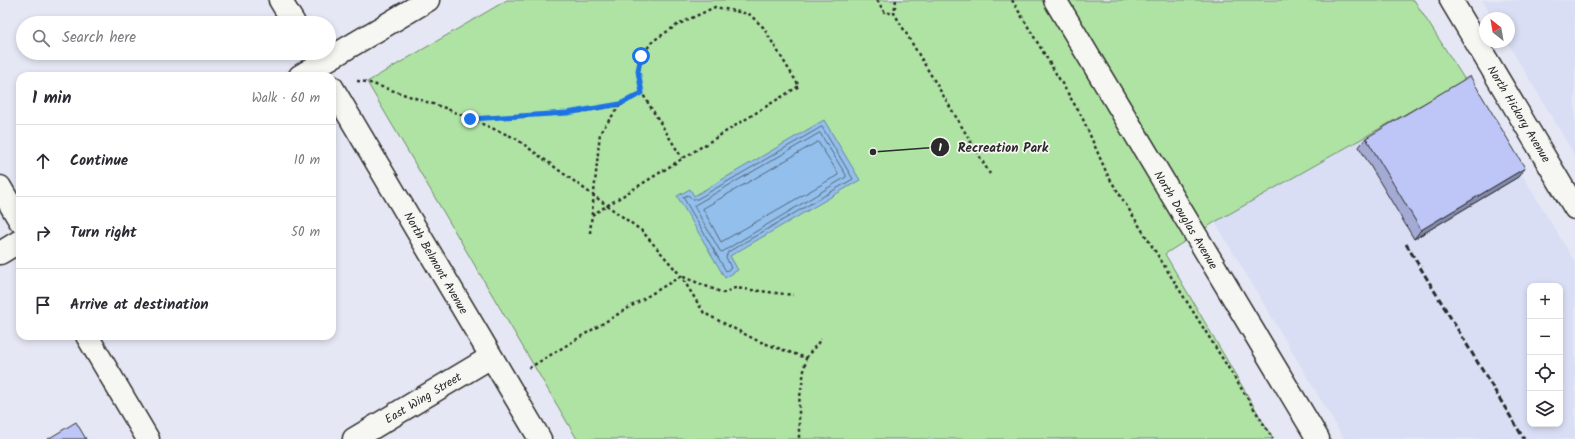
<!DOCTYPE html>
<html lang="en">
<head>
<meta charset="utf-8">
<style>
  :root { --surface:#fff; --page:#f2f2f3; --text:#2b2b33; --muted:#7c7c81; --line:#e1e1e2 }
  body { margin:0; font-family:Kalam,sans-serif; background:var(--page); color:var(--text) }
  .controls { position:absolute; right:12px; bottom:12px; display:grid; overflow:hidden; border-radius:8px; box-shadow:0 2px 6px #0003 }
  .controls button { width:36px; height:36px; display:grid; place-items:center; padding:0; border:0; border-bottom:1px solid var(--line); background:var(--surface); color:var(--text); font:20px sans-serif }
  .compass { position:absolute; left:1479px; top:12px; width:36px; height:36px; border-radius:50%; background:var(--surface); box-shadow:0 2px 6px #0003; rotate:329deg }
  .stop { position:absolute; width:12px; height:12px; margin:-9px; border:3px solid #1a73e8; border-radius:50%; background:#fff }
  .stop.end { background:#1a73e8; border-color:#fff; box-shadow:0 1px 4px #0008 }
  .list { margin:0; padding:0; list-style:none }
  h2 { display:flex; justify-content:space-between; align-items:center; height:52px; margin:0; padding:0 16px; font-size:17px }
  h2 small { font-size:13px; font-weight:400; color:var(--muted) }
  .list li { display:grid; grid-template-columns:26px 1fr auto; gap:12px; align-items:center; box-sizing:border-box; height:72px; padding:0 16px; border-top:1px solid var(--line) }
  .list b { display:block; font-size:15px; white-space:nowrap }
  .list em { font-size:13px; font-style:normal; color:var(--muted) }
  .icon { flex:none; width:22px; height:22px; fill:none; stroke:currentColor; stroke-width:2; stroke-linecap:round; stroke-linejoin:round }
  .map { position:relative; flex:none; width:1575px; height:439px; overflow:hidden }
  .search { position:absolute; background:var(--surface); box-shadow:0 2px 6px #0003; left:16px; top:16px; width:320px; height:44px; display:flex; align-items:center; gap:10px; box-sizing:border-box; padding:0 14px; border-radius:22px; color:var(--muted); font-size:15px }
  .panel { position:absolute; background:var(--surface); box-shadow:0 2px 6px #0003; left:16px; top:72px; width:320px; height:268px; border-radius:12px }
  .map>svg:first-child { display:block }
  .built { fill:#d9def5; fill-rule:evenodd }
  .green { fill:#afe3a4; stroke:#6d8768 }
  .water { fill:#93bfec; stroke:#69849f }
  .lines { fill:none; stroke-linecap:round; stroke-linejoin:round }
  .shore { stroke:#556678; stroke-width:1 }
  .minor-casing { stroke:#2b2b2b; stroke-width:25 }
  .path { stroke:#2b2b2b; stroke-width:2.5; stroke-dasharray:3 3; stroke-linecap:butt }
  .minor { stroke:#f6f6f2; stroke-width:22 }
  .rail { stroke:#2b2b2b; stroke-width:3; stroke-dasharray:6 3; stroke-linecap:butt }
  .wall { fill:#a3aad4; stroke:#2b2b2b }
  .shaded-wall { fill:#858bad; stroke:#2b2b2b }
  .building { fill:#bec6f7; stroke:#2b2b2b }
  .route { stroke:#1a73e8; stroke-width:5 }
  .labels { text-anchor:middle; stroke-width:3.5; stroke-linejoin:round; paint-order:stroke }
  .street-label { font-size:12px; fill:#2b2b2b; stroke:#f6f6f2 }
  .leader { fill:none; stroke:#2b2b2b; stroke-width:1.5 }
  .callout-dot { fill:#2b2b2b; stroke:#f6f6f2; stroke-width:1.5 }
  .mark-label { font-size:12px; text-anchor:middle; font-weight:bold; fill:#fff }
  .callout-label { font-size:13px; text-anchor:middle; font-weight:bold; fill:#2b2b2b; stroke:#f6f6f2; stroke-width:3.5; stroke-linejoin:round; paint-order:stroke }
</style>
</head>
<body>
<div class="map">
<svg width="1575" height="439" viewBox="0 0 1575 439">
  <rect width="100%" height="100%" fill="#e5e8f4"/>
  <filter id="ink" filterUnits="userSpaceOnUse"><feTurbulence type="fractalNoise" baseFrequency=".025" numOctaves="2"/><feDisplacementMap in="SourceGraphic" scale="8" xChannelSelector="R" yChannelSelector="G"/><feConvolveMatrix kernelMatrix="1 2 1 2 8 2 1 2 1" color-interpolation-filters="sRGB"/></filter>
  <g filter="url(#ink)">
    <g class="built">
      <polygon points="1482,0 1575,0 1575,156 1507,42 1509,42 1509,18 1492,18"/>
      <path d="M 1465,80 L 1575,262 L 1575,439 L 1344,439 L 1215,222 ZM 1530,286 L 1560,286 L 1560,424 L 1530,424 Z"/>
    </g>
    <polygon class="green" points="507,0 1414,0 1465,80 1215,222 1165,254 1273,439 577,439 367,82"/>
    <polygon class="water" points="824,120 860,180 730,256 738,270 725,278 677,196 690,189 694,196"/>
    <g class="lines">
      <g class="shore">
        <polygon points="822,127 853,179 728,252 726,257 731,268 726,271 683,197 688,195 692,199 697,199"/>
        <polygon points="820,133 846,175 846,177 722,252 720,251 694,206"/>
        <polygon points="818,142 838,173 838,175 721,242 703,209"/>
      </g>
      <g class="minor-casing">
        <g id="minor">
          <polyline points="280,0 294,23"/>
          <polyline points="1055,0 1318,439"/>
          <polyline points="1451,0 1575,208"/>
          <polyline points="300,76 428,0"/>
          <polyline points="332,87 540,439"/>
          <polyline points="0,187 20,221"/>
          <polyline points="0,253 20,241"/>
          <polyline points="87,336 148,439"/>
          <polyline points="354,439 491,357"/>
        </g>
      </g>
      <g class="path">
        <polyline points="877,0 885,13 894,13"/>
        <polyline points="896,0 894,13 990,174"/>
        <polyline points="1012,0 1082,117 1108,176 1273,439"/>
        <polyline points="357,81 367,82 445,108 515,138 642,231 681,276 704,313 758,341 806,358 799,403 799,439"/>
        <polyline points="471,119 567,113 620,105 642,93"/>
        <polyline points="592,215 799,86 763,27 749,14 715,7 677,25 653,41 641,56 638,71 642,93 682,158"/>
        <polyline points="590,233 600,133 620,105"/>
        <polyline points="806,358 821,339"/>
        <polyline points="529,368 681,276 723,293 735,288 793,295"/>
      </g>
      <use href="#minor" class="minor"/>
      <polyline class="rail" points="1406,244 1524,439"/>
    </g>
    <polygon class="wall" points="1366,138 1525,168 1518,177 1414,239 1359,147"/>
    <polygon class="shaded-wall" points="1525,168 1518,177 1414,239 1421,230"/>
    <g class="building">
      <polygon points="1470,76 1525,168 1421,230 1366,138"/>
      <polygon points="76,422 86,439 48,439"/>
    </g>
  </g>
  <g class="lines" filter="url(#ink)">
    <polyline class="route" points="470,119 567,113 620,104 642,93 638,71 641,56"/>
  </g>
  <g class="labels">
    <g class="street-label">
      <text transform="translate(1519 114) rotate(59)" y="4">North Hickory Avenue</text>
      <text transform="translate(1186 220) rotate(59)" y="4">North Douglas Avenue</text>
      <text transform="translate(436 263) rotate(60)" y="4">North Belmont Avenue</text>
      <text transform="translate(423 398) rotate(-31)" y="4">East Wing Street</text>
    </g>
  </g>
  <path class="leader" d="M873 152L940 147"/>
  <g class="callout-dot">
    <circle cx="873" cy="152" r="4"/>
    <circle cx="940" cy="147" r="10"/>
  </g>
  <g class="mark-label">
    <text x="940" y="151">1</text>
  </g>
  <g class="callout-label">
    <text x="1003" y="152">Recreation Park</text>
  </g>
</svg>
<div class="controls">
<button>+</button>
<button>−</button>
<button><svg class="icon" aria-label="locate" viewBox="0 0 24 24"><circle cx="12" cy="12" r="6"/><path d="M12 2v4M12 18v4M2 12h4M18 12h4"/></svg></button>
<button><svg class="icon" aria-label="layers" viewBox="0 0 24 24"><path d="M12 4l9 5-9 5-9-5zM3 14l9 5 9-5"/></svg></button>
</div>
<svg class="compass" viewBox="-18 -18 36 36"><path d="M0-13l5 13h-10z" fill="#e53935"/><path d="M0 13l5-13h-10z" fill="#7c7c81"/></svg>
<div class="stop" style="left:641px;top:56px"></div>
<div class="stop end" style="left:470px;top:119px"></div>
<div class="search"><svg class="icon" aria-label="search" viewBox="0 0 24 24"><circle cx="10" cy="10" r="6"/><path d="M15 15l6 6"/></svg>Search here</div>
<section class="panel">
<h2>1 min<small>Walk · 60 m</small></h2>
<ul class="list">
<li><svg class="icon" aria-label="ahead" viewBox="0 0 24 24"><path d="M12 20V5M6 11l6-6 6 6"/></svg><div><b>Continue</b></div><em>10 m</em></li>
<li><svg class="icon" aria-label="right" viewBox="0 0 24 24"><path d="M7 20v-9h11M14 6l5 5-5 5"/></svg><div><b>Turn right</b></div><em>50 m</em></li>
<li><svg class="icon" aria-label="arrive" viewBox="0 0 24 24"><path d="M6 21V4h12l-3 4 3 4H6"/></svg><div><b>Arrive at destination</b></div></li>
</ul>
</section>
</div>
</body>
</html>
